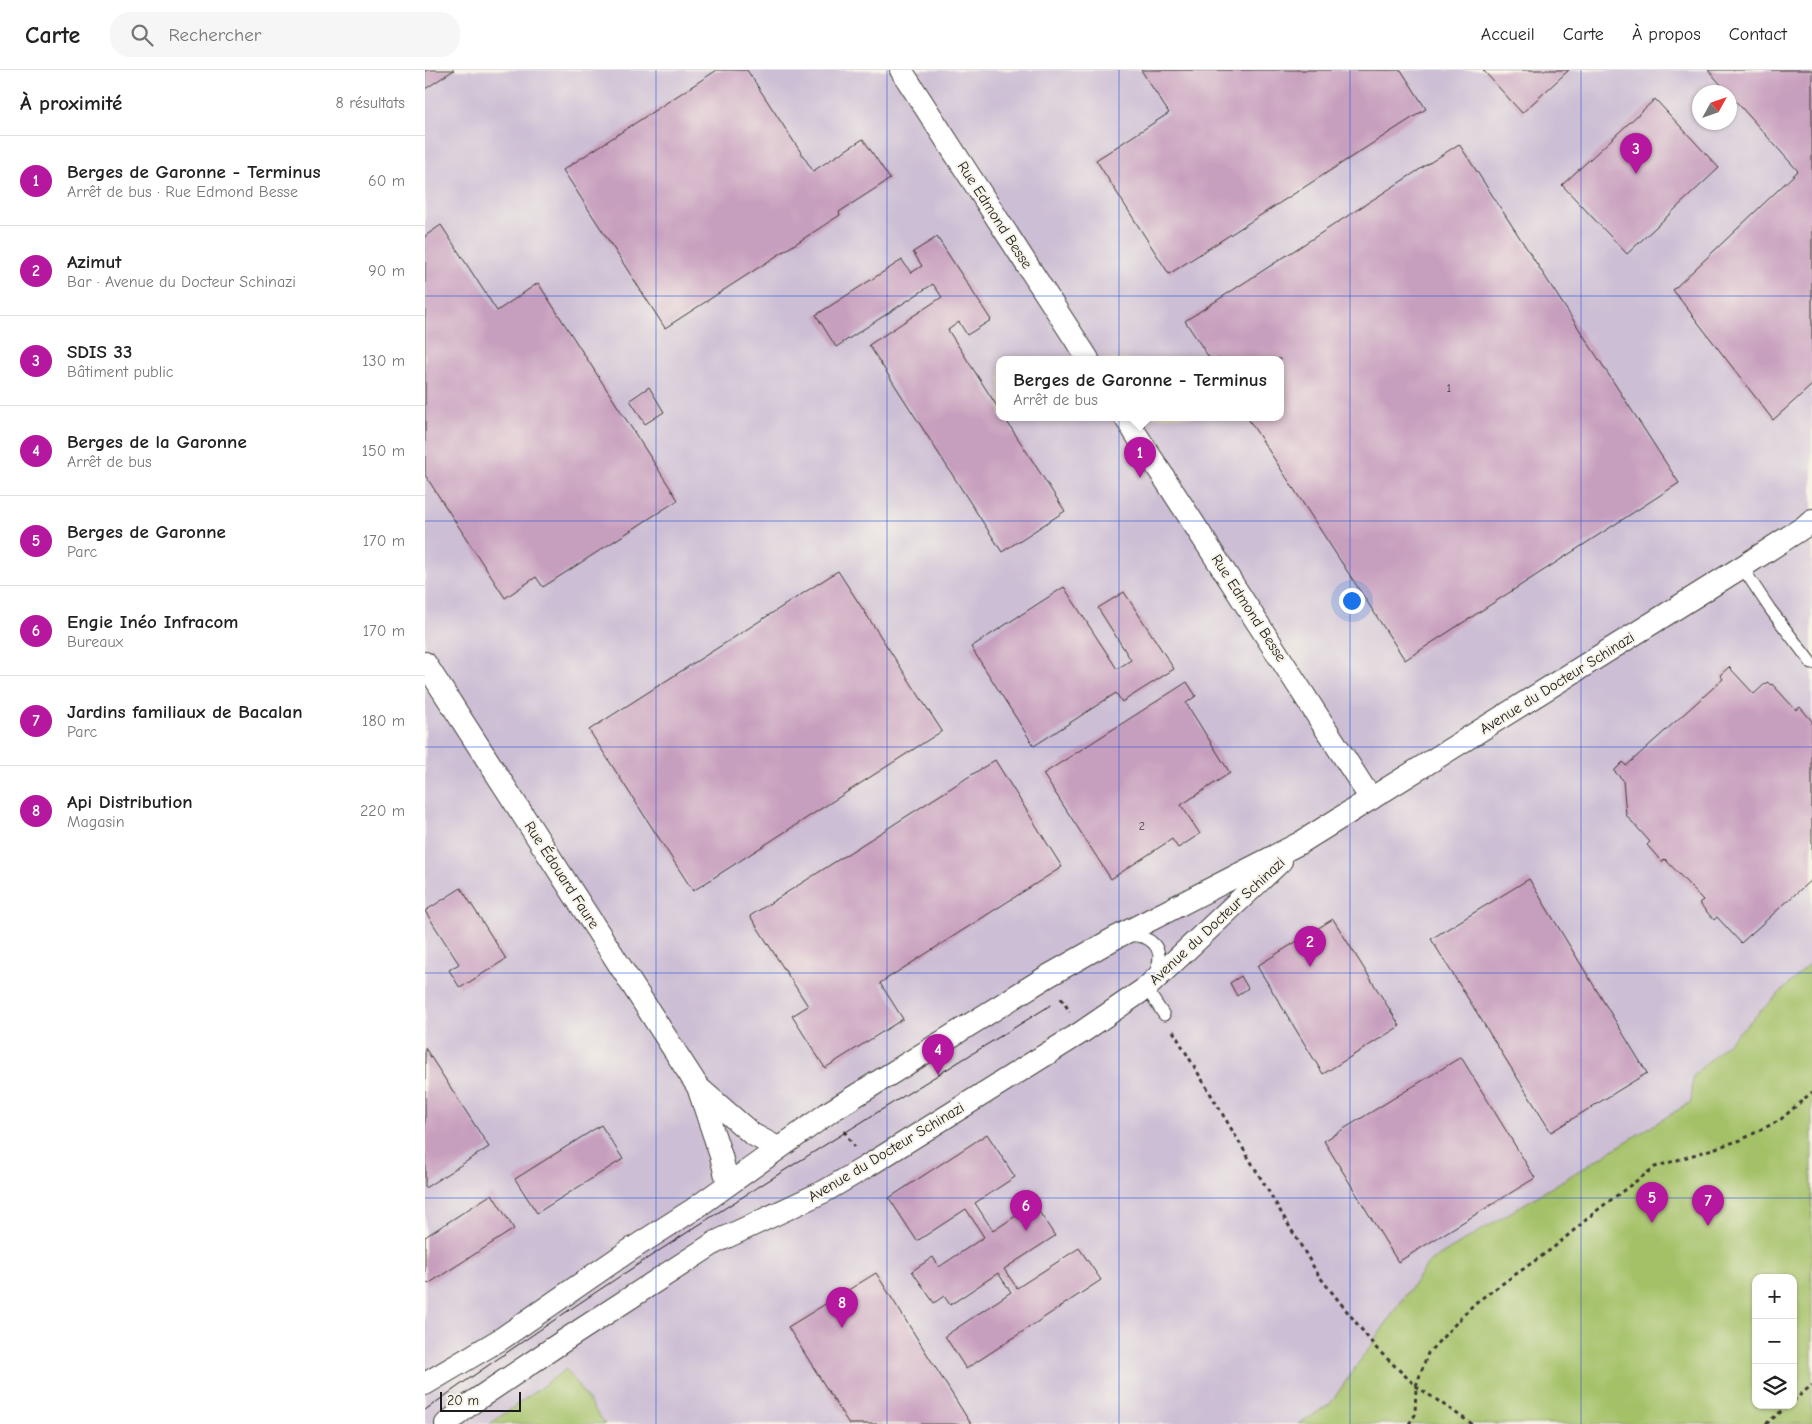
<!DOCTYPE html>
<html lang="fr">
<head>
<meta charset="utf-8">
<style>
  :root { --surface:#fff; --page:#f6f6f6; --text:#222; --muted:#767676; --line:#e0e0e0; --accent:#b5179e }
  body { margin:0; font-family:"Comic Neue",sans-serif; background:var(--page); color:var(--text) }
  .controls { position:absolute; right:15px; bottom:15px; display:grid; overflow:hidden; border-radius:10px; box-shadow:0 1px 4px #0004 }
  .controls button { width:45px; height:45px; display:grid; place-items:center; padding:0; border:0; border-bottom:1px solid var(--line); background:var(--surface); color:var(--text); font:25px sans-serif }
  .compass { position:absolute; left:1267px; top:15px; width:45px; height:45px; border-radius:50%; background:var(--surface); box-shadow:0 1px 4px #0004; rotate:50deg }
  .scale { position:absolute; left:15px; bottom:12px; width:81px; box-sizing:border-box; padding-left:5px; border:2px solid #1c1c1c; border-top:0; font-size:14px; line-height:18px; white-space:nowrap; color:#1c1c1c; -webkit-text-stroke:4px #f7f3e8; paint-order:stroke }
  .you { position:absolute; left:926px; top:530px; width:18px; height:18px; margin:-12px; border:4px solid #fff; border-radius:50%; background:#1a73e8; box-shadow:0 0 0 8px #1a73e833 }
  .badge { display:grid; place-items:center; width:32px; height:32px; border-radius:50%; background:var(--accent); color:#fff; font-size:16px; font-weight:700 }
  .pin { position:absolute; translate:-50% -41px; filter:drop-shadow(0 1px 2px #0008) }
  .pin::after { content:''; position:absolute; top:26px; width:18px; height:15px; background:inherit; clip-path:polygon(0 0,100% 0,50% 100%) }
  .popup { position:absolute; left:571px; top:286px; width:288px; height:65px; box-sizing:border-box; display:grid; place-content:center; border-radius:10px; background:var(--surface); filter:drop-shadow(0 1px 4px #0005); font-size:16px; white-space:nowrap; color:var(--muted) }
  .popup b { font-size:19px; color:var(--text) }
  .popup::after { content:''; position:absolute; left:50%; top:100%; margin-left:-10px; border:10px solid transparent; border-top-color:var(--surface) }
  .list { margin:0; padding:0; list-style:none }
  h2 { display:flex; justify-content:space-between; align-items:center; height:65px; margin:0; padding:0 20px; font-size:21px }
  h2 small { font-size:16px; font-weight:400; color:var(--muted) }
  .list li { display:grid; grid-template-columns:32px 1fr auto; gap:15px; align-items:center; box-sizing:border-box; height:90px; padding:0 20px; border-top:1px solid var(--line) }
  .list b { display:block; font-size:19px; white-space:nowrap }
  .list p { margin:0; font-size:16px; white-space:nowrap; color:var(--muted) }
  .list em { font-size:16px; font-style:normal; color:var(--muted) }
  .icon { flex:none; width:28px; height:28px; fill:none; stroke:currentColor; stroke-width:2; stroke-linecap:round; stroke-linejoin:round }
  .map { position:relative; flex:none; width:1387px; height:1354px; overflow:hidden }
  header { display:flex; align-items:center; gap:30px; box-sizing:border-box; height:70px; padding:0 25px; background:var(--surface); border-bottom:1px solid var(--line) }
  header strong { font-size:24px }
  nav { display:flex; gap:28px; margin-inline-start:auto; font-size:18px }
  .search { width:350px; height:45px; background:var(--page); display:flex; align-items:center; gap:12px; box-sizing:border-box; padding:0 18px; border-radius:20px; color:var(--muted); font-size:19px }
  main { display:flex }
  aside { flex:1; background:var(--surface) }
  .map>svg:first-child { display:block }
  .industrial { fill:#ccbed4; fill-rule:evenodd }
  .green { fill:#a4c168; stroke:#606e42; fill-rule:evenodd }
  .building { fill:#c79fbe }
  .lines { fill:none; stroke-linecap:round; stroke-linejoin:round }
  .lane-casing { stroke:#3c3934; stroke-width:13 }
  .street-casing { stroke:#3c3934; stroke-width:24 }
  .path { stroke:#3c3934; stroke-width:3; stroke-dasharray:4 4; stroke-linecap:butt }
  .lane { stroke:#fff; stroke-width:11 }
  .street { stroke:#fff; stroke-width:22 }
  .tram { stroke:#1c1c1c; stroke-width:1 }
  .grid { fill:none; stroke:#1d4ed8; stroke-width:1; stroke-opacity:0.55 }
  .labels { text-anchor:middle; stroke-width:4; stroke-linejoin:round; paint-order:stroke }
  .number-label { font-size:12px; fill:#473d44 }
  .street-label { font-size:15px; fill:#1c1c1c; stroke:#f7f3e8 }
</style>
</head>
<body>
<header>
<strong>Carte</strong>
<div class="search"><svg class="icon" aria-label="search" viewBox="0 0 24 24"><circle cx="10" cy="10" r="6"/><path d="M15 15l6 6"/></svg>Rechercher</div>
<nav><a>Accueil</a><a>Carte</a><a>À propos</a><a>Contact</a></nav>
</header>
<main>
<aside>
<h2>À proximité<small>8 résultats</small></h2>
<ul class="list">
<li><span class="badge">1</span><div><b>Berges de Garonne - Terminus</b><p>Arrêt de bus · Rue Edmond Besse</p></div><em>60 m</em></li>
<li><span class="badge">2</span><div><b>Azimut</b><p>Bar · Avenue du Docteur Schinazi</p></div><em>90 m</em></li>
<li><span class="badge">3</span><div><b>SDIS 33</b><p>Bâtiment public</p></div><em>130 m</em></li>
<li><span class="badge">4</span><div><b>Berges de la Garonne</b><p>Arrêt de bus</p></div><em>150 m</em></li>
<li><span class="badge">5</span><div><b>Berges de Garonne</b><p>Parc</p></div><em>170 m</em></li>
<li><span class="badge">6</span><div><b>Engie Inéo Infracom</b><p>Bureaux</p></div><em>170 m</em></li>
<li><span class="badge">7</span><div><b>Jardins familiaux de Bacalan</b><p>Parc</p></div><em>180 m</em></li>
<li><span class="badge">8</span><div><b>Api Distribution</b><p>Magasin</p></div><em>220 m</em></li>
</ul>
</aside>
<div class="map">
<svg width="1387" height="1354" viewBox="0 0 1387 1354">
  <rect width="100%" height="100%" fill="#f7f3e8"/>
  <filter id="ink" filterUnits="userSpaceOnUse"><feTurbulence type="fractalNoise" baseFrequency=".02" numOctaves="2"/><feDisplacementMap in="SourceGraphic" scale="10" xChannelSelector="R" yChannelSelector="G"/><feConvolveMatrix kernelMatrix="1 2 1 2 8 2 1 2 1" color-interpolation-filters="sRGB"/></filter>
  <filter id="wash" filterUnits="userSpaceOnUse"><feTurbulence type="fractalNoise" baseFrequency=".0096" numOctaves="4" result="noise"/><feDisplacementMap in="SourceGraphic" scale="20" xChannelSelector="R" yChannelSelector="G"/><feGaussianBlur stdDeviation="1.12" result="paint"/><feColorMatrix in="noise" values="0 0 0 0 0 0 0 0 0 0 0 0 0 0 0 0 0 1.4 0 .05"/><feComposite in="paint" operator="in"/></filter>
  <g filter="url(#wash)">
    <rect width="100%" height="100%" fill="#eedebe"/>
    <path class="industrial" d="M 0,0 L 1387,0 L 1387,892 L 1268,1006 L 1266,1032 L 1003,1193 L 905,1334 L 874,1354 L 0,1354 ZM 1274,22 L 1304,22 L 1304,52 L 1274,52 ZM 575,289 L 855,289 L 855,347 L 575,347 Z"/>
    <g class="green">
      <path d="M 1387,892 L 1387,1354 L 874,1354 L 905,1334 L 1003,1193 L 1266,1032 L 1268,1006 ZM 1331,1208 L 1368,1208 L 1368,1335 L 1331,1335 Z"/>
      <polygon points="141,1299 180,1354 65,1354"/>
    </g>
    <g id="blocks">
      <g class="building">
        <polygon points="0,0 29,0 0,19"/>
        <polygon points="292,0 322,0 388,101 438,69 465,109 414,142 415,145 240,258 138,100"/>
        <polygon points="716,0 976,0 1001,39 744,204 671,90 744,43"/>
        <polygon points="1058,0 1144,0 1097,43"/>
        <polygon points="1283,0 1387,0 1387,315 1348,350 1248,220 1373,101"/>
        <polygon points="1230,29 1294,98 1202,184 1137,115"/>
        <polygon points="1034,74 1254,413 980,590 822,347 855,347 855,289 785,289 760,251"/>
        <polygon points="16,155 72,241 113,213 253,430 118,517 111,507 80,528 0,405 0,166"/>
        <polygon points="512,167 566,250 542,265 534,252 523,260 575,341 575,347 579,347 640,441 577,482 444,275 517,227 508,214 411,277 391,245 477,190 486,203 497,196 488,182"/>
        <polygon points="224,317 239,342 220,354 205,330"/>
        <polygon points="413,501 517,661 268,821 164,660"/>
        <polygon points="639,517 692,599 706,590 673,538 699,522 749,599 697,632 691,623 609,676 546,577"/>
        <polygon points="1304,597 1329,624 1342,612 1346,615 1347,614 1371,640 1375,637 1387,651 1387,809 1316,873 1292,847 1289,850 1274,833 1278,830 1240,789 1237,792 1222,775 1225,772 1201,745 1198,710 1189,701 1198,692 1201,696 1250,652 1298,609 1295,605"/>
        <polygon points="762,612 771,626 761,633 805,703 756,735 775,764 753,778 747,769 686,809 618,704"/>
        <polygon points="570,690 637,797 455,913 478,949 400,998 367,946 383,936 325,846"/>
        <polygon points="1104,809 1222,1003 1126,1062 1006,869"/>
        <polygon points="36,818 81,889 35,918 24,900 34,894 0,841"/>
        <polygon points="908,849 975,956 898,1004 832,896"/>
        <polygon points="816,906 823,918 812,926 805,913"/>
        <polygon points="0,978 64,1077 0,1118"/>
        <polygon points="1036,987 1110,1108 973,1192 899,1071"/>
        <polygon points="176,1055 198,1089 112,1143 90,1109"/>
        <polygon points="562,1064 590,1107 550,1133 568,1161 609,1134 630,1166 579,1199 592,1218 654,1178 676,1210 541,1299 520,1266 586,1222 573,1203 525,1235 519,1226 509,1233 487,1201 508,1187 514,1197 559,1167 541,1139 492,1171 464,1128"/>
        <polygon points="67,1124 89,1159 3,1214 0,1210 0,1167"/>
        <polygon points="451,1203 546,1354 424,1354 363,1257"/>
      </g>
    </g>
  </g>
  <g filter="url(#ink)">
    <use href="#blocks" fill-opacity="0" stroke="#3c3934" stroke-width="1"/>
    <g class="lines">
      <g class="lane-casing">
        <g id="lane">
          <polyline points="1317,497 1345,539 1387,594"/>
          <path d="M 702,866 C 724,864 741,877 731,900 C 729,907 725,913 721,918 L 739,945"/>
        </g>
      </g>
      <g class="street-casing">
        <g id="street">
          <polyline points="476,0 663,289"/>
          <polyline points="700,347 946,729"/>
          <polyline points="0,593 273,1017 296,1086 303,1114"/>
          <polyline points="274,1018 327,1064 353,1078"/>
          <polyline points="0,1314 76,1269 202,1182 269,1139 406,1041 623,906 690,868 875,773 1317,497 1379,457 1387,450"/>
          <polyline points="21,1354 48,1332 137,1272 291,1172 400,1121 441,1097 657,962 721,918 856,791"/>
        </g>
      </g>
      <g class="path">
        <polyline points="636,928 645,942"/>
        <polyline points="748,961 894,1206 952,1279 991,1316 1047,1354"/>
        <polyline points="419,1061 429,1077"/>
        <polyline points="1368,1331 1387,1315"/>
        <polyline points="984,1354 990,1345 991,1316 1003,1283 1050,1233 1128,1178 1175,1138 1230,1097 1316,1070 1355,1050 1387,1022"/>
        <polyline points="1341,1354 1364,1335"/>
      </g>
      <use href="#lane" class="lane"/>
      <use href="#street" class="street"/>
      <path class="tram" d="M 0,1340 C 202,1195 414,1066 626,935"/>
    </g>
  </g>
  <path class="grid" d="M 231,0 L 231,1354M 462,0 L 462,1354M 694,0 L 694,1354M 925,0 L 925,1354M 1156,0 L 1156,1354M 0,226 L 1387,226M 0,451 L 1387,451M 0,677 L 1387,677M 0,903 L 1387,903M 0,1128 L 1387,1128"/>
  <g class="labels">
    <g class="number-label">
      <text x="1024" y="322">1</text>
      <text x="717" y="760">2</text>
    </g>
    <g class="street-label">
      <text transform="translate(570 145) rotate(57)" y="5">Rue Edmond Besse</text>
      <text transform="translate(824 538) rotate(57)" y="5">Rue Edmond Besse</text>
      <text transform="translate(1132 613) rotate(-32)" y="5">Avenue du Docteur Schinazi</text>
      <text transform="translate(137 805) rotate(57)" y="5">Rue Édouard Faure</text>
      <text transform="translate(792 851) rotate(-43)" y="5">Avenue du Docteur Schinazi</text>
      <text transform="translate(461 1082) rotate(-31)" y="5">Avenue du Docteur Schinazi</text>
    </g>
  </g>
</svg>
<div class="controls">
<button>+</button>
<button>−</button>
<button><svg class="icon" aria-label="layers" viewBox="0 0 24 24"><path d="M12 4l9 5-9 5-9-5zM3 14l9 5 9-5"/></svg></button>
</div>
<svg class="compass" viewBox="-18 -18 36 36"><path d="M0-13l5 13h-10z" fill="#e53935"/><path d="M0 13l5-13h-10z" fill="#767676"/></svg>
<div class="scale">20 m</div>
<div class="you"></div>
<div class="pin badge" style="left:715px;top:408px">1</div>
<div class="popup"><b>Berges de Garonne - Terminus</b>Arrêt de bus</div>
<div class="pin badge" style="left:885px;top:897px">2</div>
<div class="pin badge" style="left:1211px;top:104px">3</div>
<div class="pin badge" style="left:513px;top:1005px">4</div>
<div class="pin badge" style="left:1227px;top:1153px">5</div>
<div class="pin badge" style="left:601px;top:1161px">6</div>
<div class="pin badge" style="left:1283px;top:1156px">7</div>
<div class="pin badge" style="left:417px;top:1258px">8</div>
</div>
</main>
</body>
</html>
